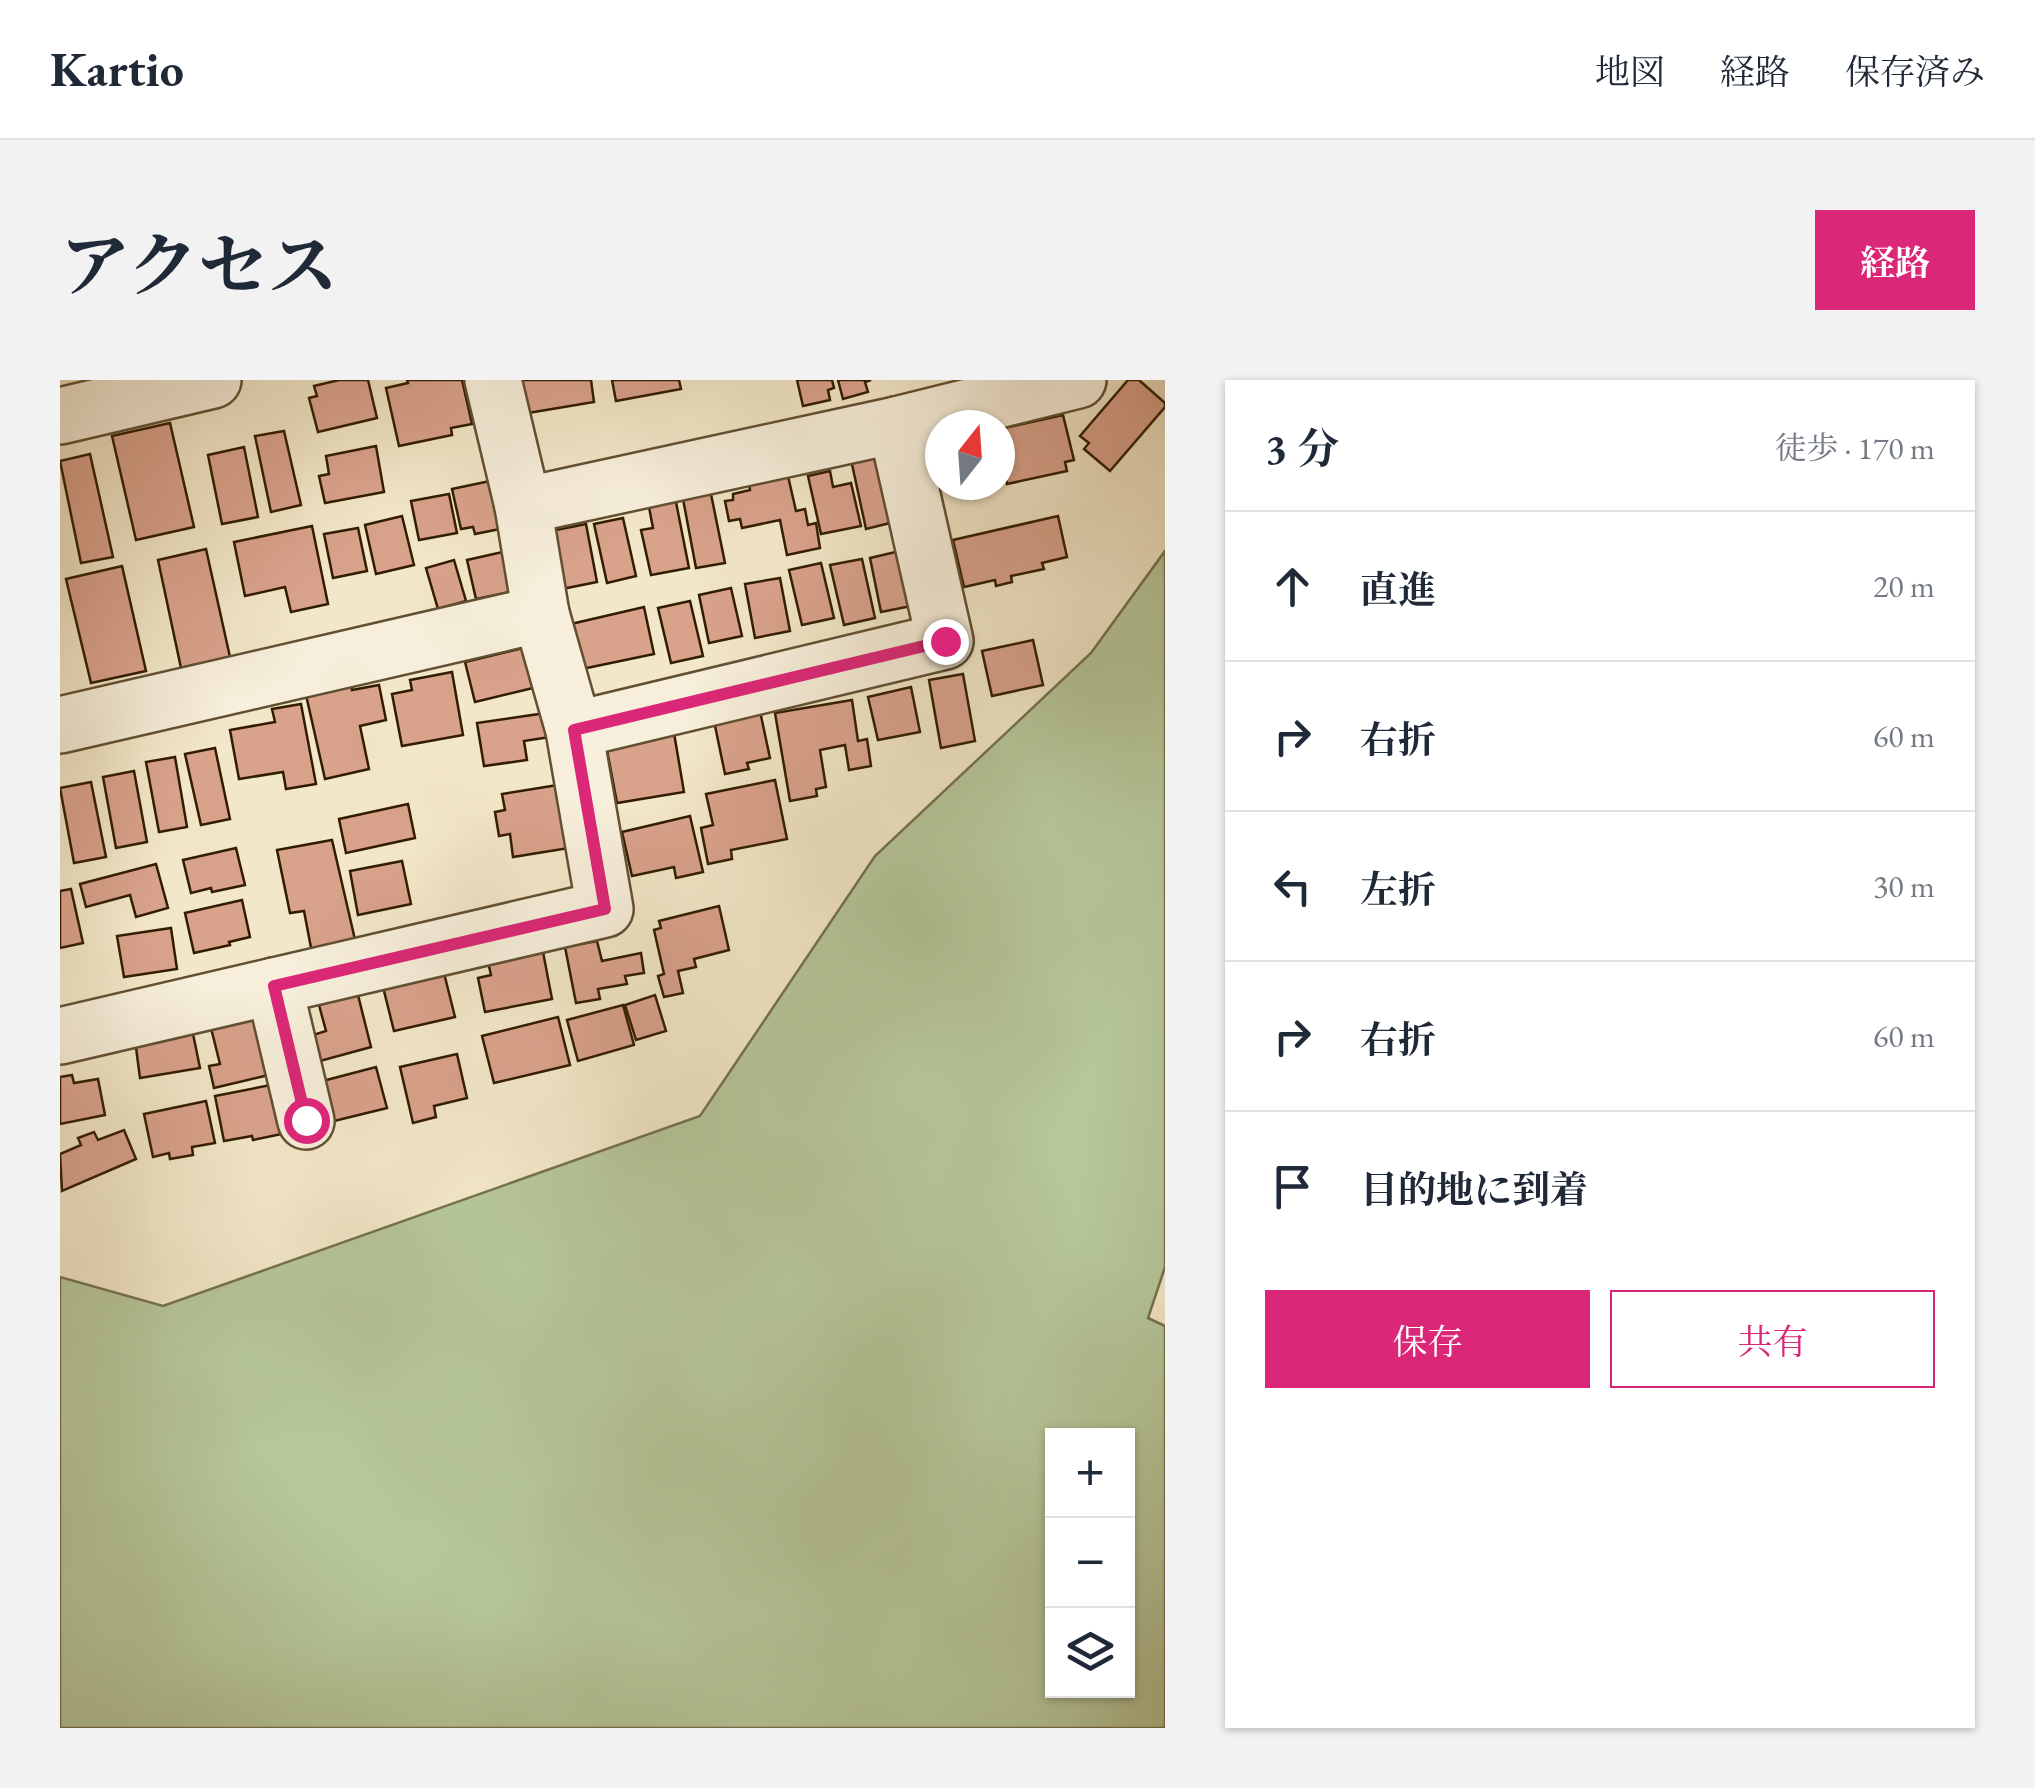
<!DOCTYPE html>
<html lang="ja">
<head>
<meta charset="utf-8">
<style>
  :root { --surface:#fff; --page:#f2f2f3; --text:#1f2937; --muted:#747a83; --line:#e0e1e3; --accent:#db2777 }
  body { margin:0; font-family:"EB Garamond","Noto Serif JP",serif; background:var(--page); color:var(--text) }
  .controls { position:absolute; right:30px; bottom:30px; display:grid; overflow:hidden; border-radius:0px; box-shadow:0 2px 8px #0004 }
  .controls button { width:90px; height:90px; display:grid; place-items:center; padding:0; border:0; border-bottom:2px solid var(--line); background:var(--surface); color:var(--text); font:50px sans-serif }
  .compass { position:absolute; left:865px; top:30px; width:90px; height:90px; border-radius:50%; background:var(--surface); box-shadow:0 2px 8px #0004; rotate:17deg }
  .stop { position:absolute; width:30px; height:30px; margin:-22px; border:8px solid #db2777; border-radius:50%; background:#fff }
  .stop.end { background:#db2777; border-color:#fff; box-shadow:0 2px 10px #0008 }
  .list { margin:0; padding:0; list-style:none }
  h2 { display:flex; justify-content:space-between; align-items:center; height:130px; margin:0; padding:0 40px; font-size:42px }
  h2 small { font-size:32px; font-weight:400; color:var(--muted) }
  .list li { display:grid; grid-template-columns:65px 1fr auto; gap:30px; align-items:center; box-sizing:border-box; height:150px; padding:0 40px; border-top:2px solid var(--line) }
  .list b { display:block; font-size:38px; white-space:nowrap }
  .list em { font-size:32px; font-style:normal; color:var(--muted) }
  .actions { display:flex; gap:20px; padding:30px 40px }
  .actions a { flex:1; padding:22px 0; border:2px solid var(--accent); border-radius:0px; text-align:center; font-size:35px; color:var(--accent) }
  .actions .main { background:var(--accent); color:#fff }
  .icon { flex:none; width:55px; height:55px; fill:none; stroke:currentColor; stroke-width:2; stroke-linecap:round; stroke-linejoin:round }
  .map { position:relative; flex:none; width:1105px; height:1348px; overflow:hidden; border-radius:0px }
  header { display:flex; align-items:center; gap:60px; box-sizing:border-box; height:140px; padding:0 50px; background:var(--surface); border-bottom:2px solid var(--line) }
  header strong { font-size:48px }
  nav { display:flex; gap:55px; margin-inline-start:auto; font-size:35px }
  .intro { display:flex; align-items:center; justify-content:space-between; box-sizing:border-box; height:240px; padding:0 60px }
  h1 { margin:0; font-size:70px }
  .button { padding:25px 45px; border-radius:0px; background:var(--accent); color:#fff; font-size:35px; font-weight:700 }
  main { display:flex; gap:60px; padding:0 60px }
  aside { flex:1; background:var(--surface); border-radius:0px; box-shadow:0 2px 8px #0004 }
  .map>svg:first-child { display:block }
  .green { fill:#b6c79a; stroke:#74724d; stroke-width:2.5; fill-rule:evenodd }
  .building { fill:#d9a28b; stroke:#321c00; stroke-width:2.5 }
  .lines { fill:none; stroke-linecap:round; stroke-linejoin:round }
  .minor-casing { stroke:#624f32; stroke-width:60 }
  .minor { stroke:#f7efdb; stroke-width:55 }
  .route { stroke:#db2777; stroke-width:12 }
</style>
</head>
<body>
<header>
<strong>Kartio</strong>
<nav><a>地図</a><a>経路</a><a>保存済み</a></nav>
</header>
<div class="intro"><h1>アクセス</h1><a class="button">経路</a></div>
<main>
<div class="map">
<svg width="1105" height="1348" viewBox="0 0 1105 1348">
  <rect width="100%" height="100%" fill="#f2e7c8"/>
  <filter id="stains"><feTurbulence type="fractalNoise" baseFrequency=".002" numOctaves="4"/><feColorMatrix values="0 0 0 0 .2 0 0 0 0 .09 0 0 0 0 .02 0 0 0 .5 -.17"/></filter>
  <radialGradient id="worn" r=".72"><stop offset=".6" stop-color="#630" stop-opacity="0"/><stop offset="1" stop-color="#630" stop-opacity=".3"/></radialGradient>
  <path class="green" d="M 1105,171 L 1105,887 L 1088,938 L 1105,946 L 1105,1348 L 0,1348 L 0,897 L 103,926 L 640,736 L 815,476 L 1031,273 ZM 992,1056 L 1068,1056 L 1068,1310 L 992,1310 Z"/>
  <g class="building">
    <polygon points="279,0 308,0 317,38 258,52 249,18 257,16 254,6"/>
    <polygon points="347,0 402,0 412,44 391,48 392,55 339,66 326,8 348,3"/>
    <polygon points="462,0 531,0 534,22 468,33"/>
    <polygon points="552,0 619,0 621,9 556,21"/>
    <polygon points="737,0 772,0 774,8 768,10 770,20 743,26"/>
    <polygon points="778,0 811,0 805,2 808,12 783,19"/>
    <polygon points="1068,0 1079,0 1105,23 1105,27 1050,91 1024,69 1029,63 1020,56"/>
    <polygon points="1003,35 1014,80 1005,82 1007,91 947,104 940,71 940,49"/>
    <polygon points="110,43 134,147 76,160 52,56"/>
    <polygon points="224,51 241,125 211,132 195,56"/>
    <polygon points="880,57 880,94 879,87 870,89 865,60"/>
    <polygon points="316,66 324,112 265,123 259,96 269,94 266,76"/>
    <polygon points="184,67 198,137 162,144 148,75"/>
    <polygon points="822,68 838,141 806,149 790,75"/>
    <polygon points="30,74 53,177 21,183 0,81"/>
    <polygon points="770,91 773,107 791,103 801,146 761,154 748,96"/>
    <polygon points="728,96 736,131 745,129 748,145 756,143 760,168 727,175 720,140 682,148 680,139 669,141 665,121 673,120 673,114 690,110 689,104"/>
    <polygon points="430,101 440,149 415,154 413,147 401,149 392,109"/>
    <polygon points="389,114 397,153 359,160 351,121"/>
    <polygon points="651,114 665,183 636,188 623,119"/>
    <polygon points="615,117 629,188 591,195 581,150 593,148 588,122"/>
    <polygon points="342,136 354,185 316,194 305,145"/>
    <polygon points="998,136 1007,177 982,183 984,189 951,196 952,202 936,206 935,200 904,207 893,160"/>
    <polygon points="563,138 576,196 547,203 534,144"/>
    <polygon points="526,144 537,202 502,209 491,151"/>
    <polygon points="252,146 268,224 231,232 225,207 185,216 174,162"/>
    <polygon points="298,148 307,191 273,198 264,154"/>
    <polygon points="146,169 170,277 121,288 98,180"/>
    <polygon points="844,170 856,225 821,232 810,178"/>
    <polygon points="447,171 456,211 416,219 407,180"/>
    <polygon points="802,179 815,238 784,245 770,185"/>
    <polygon points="394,180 406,221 378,229 366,188"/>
    <polygon points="761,183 774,238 742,245 729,190"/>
    <polygon points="62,186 86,291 31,303 6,199"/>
    <polygon points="720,198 730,251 695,258 685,204"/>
    <polygon points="671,208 682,256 649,263 639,215"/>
    <polygon points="630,221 643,276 611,283 598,228"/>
    <polygon points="584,227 594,274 522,289 511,244"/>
    <polygon points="973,260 983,305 932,316 922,271"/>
    <polygon points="467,267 477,307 415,322 405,282"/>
    <polygon points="392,292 403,355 342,366 332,314 352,310 350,300"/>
    <polygon points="903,294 915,361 881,368 869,300"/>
    <polygon points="319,305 326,340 300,346 309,389 265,399 246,315 291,306 292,310"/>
    <polygon points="851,307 860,352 818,360 808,317"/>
    <polygon points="792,320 798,361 807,359 811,386 789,390 785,365 760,370 766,407 756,409 757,416 730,421 715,333"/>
    <polygon points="241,324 256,404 226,409 223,392 179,399 170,350 215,342 212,329"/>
    <polygon points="700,331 710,378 687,383 689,389 665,394 654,341"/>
    <polygon points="486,333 490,357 464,361 467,380 424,386 417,343"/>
    <polygon points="614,353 624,412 557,423 546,365"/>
    <polygon points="155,368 170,439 141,445 125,374"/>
    <polygon points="115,377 127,447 99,452 86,382"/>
    <polygon points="74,391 87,462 56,468 43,397"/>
    <polygon points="715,400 727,459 671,470 672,479 648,484 641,448 653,445 646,414"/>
    <polygon points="31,402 46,477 14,483 0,408"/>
    <polygon points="498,405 509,468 453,477 450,454 439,456 435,432 445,430 442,414"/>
    <polygon points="348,424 355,458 286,473 279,439"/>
    <polygon points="630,436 643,492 616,498 614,487 572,496 562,452"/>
    <polygon points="272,460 296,564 252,573 244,531 230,533 217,470"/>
    <polygon points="176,468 185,505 152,512 151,508 131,513 123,480"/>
    <polygon points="342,481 351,524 298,535 290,491"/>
    <polygon points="96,484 108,528 76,537 70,515 26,527 20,504"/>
    <polygon points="11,509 23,563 0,568 0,511"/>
    <polygon points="182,520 190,557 169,562 170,565 134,573 125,533"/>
    <polygon points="659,526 669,570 634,579 636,587 618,591 623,613 604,617 598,596 604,594 594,550 601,548 599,541"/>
    <polygon points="111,548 117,589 64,597 57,556"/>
    <polygon points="537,561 542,581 581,573 584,593 565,596 567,604 538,609 540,619 516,623 505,567"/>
    <polygon points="483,572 492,619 425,632 418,598 431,595 428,582"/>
    <polygon points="384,593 395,637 334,651 323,607"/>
    <polygon points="298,615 311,667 260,681 253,655 266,651 259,625"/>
    <polygon points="595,615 606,651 576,660 565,625"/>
    <polygon points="563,625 574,665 518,681 507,640"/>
    <polygon points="199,637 213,694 154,708 149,686 160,684 151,648"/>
    <polygon points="498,637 510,685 434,703 422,656"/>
    <polygon points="132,649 140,688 80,698 75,660"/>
    <polygon points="397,674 407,718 374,726 376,737 353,743 340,687"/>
    <polygon points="316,687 327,728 270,742 259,702"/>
    <polygon points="12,695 14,703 38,699 45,735 0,744 0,697"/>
    <polygon points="221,703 231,752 193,760 192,756 164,761 155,716"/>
    <polygon points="146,721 155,763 132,767 133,775 110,779 109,773 93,777 84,734"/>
    <polygon points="64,750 76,779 2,811 0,774 21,765 18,758 34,752 38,760"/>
  </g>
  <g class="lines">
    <g class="minor-casing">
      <g id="minor">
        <polyline points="0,36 153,0"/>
        <polyline points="463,126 836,45 1018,0"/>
        <polyline points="0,345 481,234"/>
        <polyline points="514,350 885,261 836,45"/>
        <polyline points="214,606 246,741"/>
        <polyline points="0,656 545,529 514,350 481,234 463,126 433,0"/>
      </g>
    </g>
    <use href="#minor" class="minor"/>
  </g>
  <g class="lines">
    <polyline class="route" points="246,740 214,606 545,529 514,350 885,261"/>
  </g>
  <rect width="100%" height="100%" filter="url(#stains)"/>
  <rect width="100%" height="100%" fill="url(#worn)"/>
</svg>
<div class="controls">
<button>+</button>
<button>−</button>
<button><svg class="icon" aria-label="layers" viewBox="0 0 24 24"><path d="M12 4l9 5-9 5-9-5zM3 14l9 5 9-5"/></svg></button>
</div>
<svg class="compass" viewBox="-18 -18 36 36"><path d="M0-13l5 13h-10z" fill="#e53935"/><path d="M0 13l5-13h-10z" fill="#747a83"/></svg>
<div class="stop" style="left:246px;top:740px"></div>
<div class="stop end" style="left:885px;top:261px"></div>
</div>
<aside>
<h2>3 分<small>徒歩 · 170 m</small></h2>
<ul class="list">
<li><svg class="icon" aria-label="ahead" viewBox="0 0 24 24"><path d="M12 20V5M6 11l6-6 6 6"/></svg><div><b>直進</b></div><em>20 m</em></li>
<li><svg class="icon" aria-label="right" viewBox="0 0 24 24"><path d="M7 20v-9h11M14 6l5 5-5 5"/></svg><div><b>右折</b></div><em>60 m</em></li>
<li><svg class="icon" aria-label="left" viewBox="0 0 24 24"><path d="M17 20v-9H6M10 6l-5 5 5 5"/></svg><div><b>左折</b></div><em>30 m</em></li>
<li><svg class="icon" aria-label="right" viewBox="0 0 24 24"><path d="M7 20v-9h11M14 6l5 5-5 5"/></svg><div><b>右折</b></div><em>60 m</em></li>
<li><svg class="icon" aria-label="arrive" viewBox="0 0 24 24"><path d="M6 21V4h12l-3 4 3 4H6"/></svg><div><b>目的地に到着</b></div></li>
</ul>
<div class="actions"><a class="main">保存</a><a>共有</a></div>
</aside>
</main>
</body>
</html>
